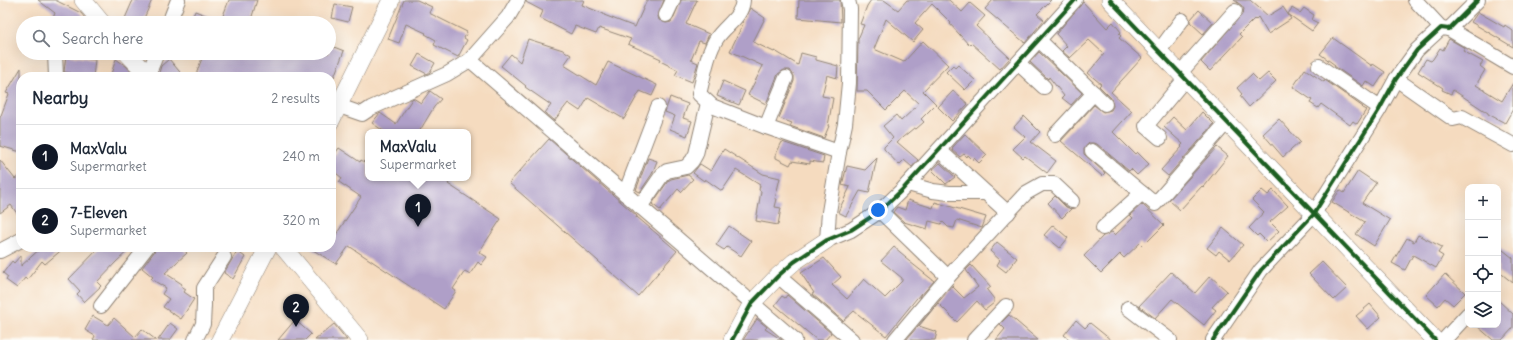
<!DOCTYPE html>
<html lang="en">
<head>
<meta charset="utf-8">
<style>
  :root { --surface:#fff; --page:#f6f6f7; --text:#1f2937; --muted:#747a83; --line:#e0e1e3; --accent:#111827 }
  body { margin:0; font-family:Delius,sans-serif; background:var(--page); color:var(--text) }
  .controls { position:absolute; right:12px; bottom:12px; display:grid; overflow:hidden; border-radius:8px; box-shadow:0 4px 16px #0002 }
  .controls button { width:36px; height:36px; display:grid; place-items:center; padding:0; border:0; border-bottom:1px solid var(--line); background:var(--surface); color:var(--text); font:20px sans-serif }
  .you { position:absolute; left:878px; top:210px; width:14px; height:14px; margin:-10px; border:3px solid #fff; border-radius:50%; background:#1a73e8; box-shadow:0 0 0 6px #1a73e833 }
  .badge { display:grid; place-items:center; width:26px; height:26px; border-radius:50%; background:var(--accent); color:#fff; font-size:13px; font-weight:700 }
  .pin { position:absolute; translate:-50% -33px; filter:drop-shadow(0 1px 2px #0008) }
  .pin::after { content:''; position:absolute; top:21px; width:14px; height:12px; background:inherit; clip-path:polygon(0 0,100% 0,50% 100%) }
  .popup { position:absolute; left:365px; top:129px; width:106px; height:52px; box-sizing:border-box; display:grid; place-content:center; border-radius:8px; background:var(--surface); filter:drop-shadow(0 1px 3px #0005); font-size:13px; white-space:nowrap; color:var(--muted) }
  .popup b { font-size:15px; color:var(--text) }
  .popup::after { content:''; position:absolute; left:50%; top:100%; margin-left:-8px; border:8px solid transparent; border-top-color:var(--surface) }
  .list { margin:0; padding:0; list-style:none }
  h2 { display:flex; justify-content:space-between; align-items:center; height:52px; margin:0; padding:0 16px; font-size:17px }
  h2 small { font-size:13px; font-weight:400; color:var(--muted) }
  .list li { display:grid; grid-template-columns:26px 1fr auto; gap:12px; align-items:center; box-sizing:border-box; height:64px; padding:0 16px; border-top:1px solid var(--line) }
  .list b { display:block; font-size:15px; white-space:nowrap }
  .list p { margin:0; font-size:13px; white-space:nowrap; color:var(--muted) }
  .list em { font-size:13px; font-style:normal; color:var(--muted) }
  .icon { flex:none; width:22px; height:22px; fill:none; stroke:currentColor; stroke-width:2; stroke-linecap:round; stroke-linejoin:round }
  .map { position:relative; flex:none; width:1513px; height:340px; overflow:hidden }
  .search { position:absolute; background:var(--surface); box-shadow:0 4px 16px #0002; left:16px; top:16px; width:320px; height:44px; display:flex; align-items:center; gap:10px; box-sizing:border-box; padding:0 14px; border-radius:22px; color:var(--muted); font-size:15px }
  .panel { position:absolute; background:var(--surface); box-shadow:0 4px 16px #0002; left:16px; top:72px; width:320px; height:180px; border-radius:16px }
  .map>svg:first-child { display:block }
  .building { fill:#af9fc8 }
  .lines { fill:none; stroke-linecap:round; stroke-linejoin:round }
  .minor-casing { stroke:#908375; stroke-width:16 }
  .tertiary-casing { stroke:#908375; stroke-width:18 }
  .minor { stroke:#fff; stroke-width:14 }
  .tertiary { stroke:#fff; stroke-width:17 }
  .cycleway-casing { stroke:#fdfcf7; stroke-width:6 }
  .cycleway { stroke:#1b5e20; stroke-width:4 }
</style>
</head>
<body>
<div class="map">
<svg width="1513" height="340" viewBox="0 0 1513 340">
  <rect width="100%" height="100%" fill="#fdfcf7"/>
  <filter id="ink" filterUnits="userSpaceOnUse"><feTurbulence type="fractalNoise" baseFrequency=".025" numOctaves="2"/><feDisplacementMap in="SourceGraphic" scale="8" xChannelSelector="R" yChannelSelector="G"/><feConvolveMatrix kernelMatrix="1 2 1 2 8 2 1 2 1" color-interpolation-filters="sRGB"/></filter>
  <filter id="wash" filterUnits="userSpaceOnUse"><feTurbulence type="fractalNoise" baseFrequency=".012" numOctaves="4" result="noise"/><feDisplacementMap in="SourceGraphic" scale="16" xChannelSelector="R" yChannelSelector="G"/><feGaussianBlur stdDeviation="0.9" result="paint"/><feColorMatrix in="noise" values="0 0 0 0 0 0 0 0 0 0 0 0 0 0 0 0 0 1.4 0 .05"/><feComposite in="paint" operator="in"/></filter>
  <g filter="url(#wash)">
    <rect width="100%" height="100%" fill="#f5dbbf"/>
    <g id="blocks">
      <g class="building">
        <polygon points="38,0 55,0 81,13 89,23 63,23 53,18 55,13"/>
        <polygon points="133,0 152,0 142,23 123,23"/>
        <polygon points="229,0 257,0 250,23 190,23 195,11 221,21"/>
        <polygon points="404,0 417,0 432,7 429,13 467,32 464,38 467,40 458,57 434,45 436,40 425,34 426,33 406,24 399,43 388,39"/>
        <polygon points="526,0 584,0 582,5 604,14 604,15 635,27 647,0 664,0 658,16 659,20 666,23 671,22 673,19 681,0 697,0 686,24 709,34 705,43 699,41 691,60 698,63 692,82 675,75 678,70 660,61 661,59 628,44 631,39 599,28 596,34 575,26 571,34 540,18 543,11 526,2"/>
        <polygon points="799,0 840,0 841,22 798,18"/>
        <polygon points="871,0 884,0 898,10 907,0 949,0 962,12 970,3 985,16 976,26 1010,58 1000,69 971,43 969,45 950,24 951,23 932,4 915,23 923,30 913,42 886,19 874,49 904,62 923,41 948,65 923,91 936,104 921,119 924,122 916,129 914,128 897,142 918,160 912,167 904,160 899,165 884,149 884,147 893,138 883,126 896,115 901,121 919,104 905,91 886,110 867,91 857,91 858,39 864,25 860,24 867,6"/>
        <polygon points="993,0 1051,0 1037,14 1044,20 1025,43 985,9"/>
        <polygon points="1234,0 1250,0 1268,16 1283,7 1291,19 1268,34 1258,17 1255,20 1254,19 1239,34 1242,37 1210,71 1201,62 1243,13 1244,9 1241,5"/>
        <polygon points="1083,2 1107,28 1113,22 1121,32 1119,34 1121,36 1119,38 1142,58 1111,92 1132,111 1113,132 1135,154 1137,152 1149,164 1137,175 1131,169 1129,171 1097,144 1093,143 1089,143 1084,149 1084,154 1105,173 1102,176 1061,141 1094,105 1103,112 1111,110 1113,106 1111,98 1099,86 1101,84 1088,73 1104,54 1089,40 1070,58 1062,51 1067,46 1056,34"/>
        <polygon points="335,4 352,7 348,22 332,18"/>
        <polygon points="750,8 765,18 753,42 774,52 775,51 798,65 801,53 816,57 816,60 838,66 837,78 827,75 822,96 833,98 828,126 829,126 824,138 790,126 792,123 779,118 794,81 794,76 790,70 784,70 778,74 766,104 748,95 763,66 730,51 743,24 742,23"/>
        <polygon points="1292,8 1300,13 1304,8 1314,15 1312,20 1318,23 1312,31 1288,14"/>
        <polygon points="1199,10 1213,23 1203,34 1190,22 1190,20"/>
        <polygon points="1478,12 1504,27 1505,25 1513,31 1513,47 1471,22"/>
        <polygon points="1333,38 1372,66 1373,64 1385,72 1375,87 1366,81 1363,86 1334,66 1335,65 1320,54"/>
        <polygon points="528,39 563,50 571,55 564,65 596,85 608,62 657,85 652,96 640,91 624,119 588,98 580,111 568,103 554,121 545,113 551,105 525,87 526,86 501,66 511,54 520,62"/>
        <polygon points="1449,39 1465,48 1463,51 1483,62 1480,66 1485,70 1476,85 1502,101 1513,83 1513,109 1505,123 1488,114 1488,113 1453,90 1451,94 1442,90 1443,88 1418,72 1426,59 1431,61 1433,59 1440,48 1443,50"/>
        <polygon points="329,45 344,51 334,77 195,77 204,53 219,53 235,59 237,53 329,53"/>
        <polygon points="1039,52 1082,93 1071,105 1062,98 1064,96 1049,77 1048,79 1030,62"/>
        <polygon points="419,54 435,63 430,72 427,74 412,66"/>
        <polygon points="66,55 95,60 93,77 64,72"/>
        <polygon points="116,59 126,66 136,77 110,77"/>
        <polygon points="169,59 184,77 162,77 159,73 161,66"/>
        <polygon points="953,65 955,68 958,65 975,80 965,90 946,72"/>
        <polygon points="21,68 21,152 0,146 0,118 9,94 6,93"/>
        <polygon points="1305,69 1324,82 1325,80 1363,107 1362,108 1366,110 1357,124 1353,121 1350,125 1321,104 1318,108 1310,103 1312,100 1293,87"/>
        <polygon points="1268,73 1276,81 1249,107 1240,96 1242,94 1237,88 1252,74 1259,81"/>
        <polygon points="723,81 745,91 739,105 717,96"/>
        <polygon points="430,91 441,99 434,107 419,132 385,132 372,123 380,113 396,124 412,99 413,98 421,103"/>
        <polygon points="953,91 968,104 952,121 938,107"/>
        <polygon points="670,97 688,104 683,118 692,121 687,136 670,129 675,116 665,112"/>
        <polygon points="1202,112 1214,124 1168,176 1161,170 1182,147 1181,146 1183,144 1164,127 1173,117 1187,130"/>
        <polygon points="1024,116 1040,132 1031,142 1056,161 1047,173 1025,156 1023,158 1013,149 1025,137 1014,127"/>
        <polygon points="1279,119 1300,142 1283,157 1263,134"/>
        <polygon points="965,134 987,155 979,163 974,158 973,160 968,155 967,157 964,154 960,157 952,150 953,149 952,148"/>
        <polygon points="549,139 637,216 636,218 637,217 677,251 638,296 509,183"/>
        <polygon points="782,142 824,156 823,163 810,161 810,164 792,161 790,165 776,158 776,154"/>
        <polygon points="1217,147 1228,156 1203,187 1202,186 1180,210 1169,200"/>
        <polygon points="339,148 360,162 361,160 368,164 368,178 411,178 419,183 422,178 452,178 448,184 501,219 479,252 487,257 481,265 478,262 470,274 465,271 453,289 456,291 444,309 349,246 336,264 308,247 331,247 331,233 335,236 361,197 339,182 342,178 331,169 331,159"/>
        <polygon points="724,149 763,174 780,178 775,199 777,199 775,207 781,208 778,225 756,221 761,191 759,190 760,185 736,170 722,191 705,179 704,181 693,173 700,164 711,171"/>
        <polygon points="648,158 657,161 652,174 640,192 636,190"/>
        <polygon points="877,158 869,193 860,191 846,216 838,212 850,187 842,185 847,166 865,170"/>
        <polygon points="0,160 15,179 21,175 21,219 11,205 0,213"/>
        <polygon points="940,163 955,177 946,184 932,170"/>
        <polygon points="1358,171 1376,183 1362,203 1390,220 1374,246 1356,234 1365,222 1332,202 1340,190 1344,193"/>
        <polygon points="688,175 693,179 681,192 678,189 660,210 652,204 668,181 671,179"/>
        <polygon points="1262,190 1268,195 1273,190 1288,206 1270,222 1279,231 1267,242 1259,234 1257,236 1249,228 1264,212 1252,200"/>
        <polygon points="1055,196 1066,207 1071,209 1062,218 1048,203"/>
        <polygon points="908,200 933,208 935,202 986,217 982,228 957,220 954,228 948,227 943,222 941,224 929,221 927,229 904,222 893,212 897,207 905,210"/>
        <polygon points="1142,204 1164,225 1143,246 1140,243 1124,258 1120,254 1101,273 1084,256 1103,236 1112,232 1115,235 1133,218 1130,215"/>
        <polygon points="1053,225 1068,238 1060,248 1044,235"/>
        <polygon points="729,226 751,241 741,256 727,247 724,250 716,245"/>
        <polygon points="1223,228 1243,245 1230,260 1219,251 1216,255 1207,248"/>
        <polygon points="1418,235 1442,247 1438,253 1443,256 1436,268 1413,255 1405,270 1392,263 1407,238 1414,242"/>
        <polygon points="997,242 1017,258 1006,272 997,265 1000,260 990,251"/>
        <polygon points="1498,246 1513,258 1513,283 1498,271"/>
        <polygon points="42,247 65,247 45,264 42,261 27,280 25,278 17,288 6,280 8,277 3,273 12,261 14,263 21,255 21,266"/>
        <polygon points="100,247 132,247 116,262 97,282 101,286 84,302 77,294 80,291 69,279"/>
        <polygon points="155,247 181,247 187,253 165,273 182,284 181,286 186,289 184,292 194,299 181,319 163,307 169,299 162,294 166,288 151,279 153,277 142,268 154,252"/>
        <polygon points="894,247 906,257 905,258 934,281 919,298 921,293 886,336 854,311 843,321 812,294 814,293 801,273 824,258 841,277 832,285 847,299 864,279 885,298 902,281 902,278 881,261"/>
        <polygon points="237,251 245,257 233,279 224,273"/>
        <polygon points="1322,262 1347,288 1334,300 1309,274"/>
        <polygon points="971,265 991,287 987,290 994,299 994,303 985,310 977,301 957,322 938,303 919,326 937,332 935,340 906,340 952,286 964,298 978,287 966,270"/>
        <polygon points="1171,272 1195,293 1210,276 1227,291 1212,307 1216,310 1204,325 1172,299 1155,318 1139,306"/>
        <polygon points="1445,274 1465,293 1453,305 1445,298 1438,306 1426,295"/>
        <polygon points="787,295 831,333 825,340 817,340 775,305 782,296 785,298"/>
        <polygon points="1498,300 1513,314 1513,328 1502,340 1493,340 1476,325 1498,325"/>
        <polygon points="1370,304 1381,317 1368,329 1356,316"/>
        <polygon points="1009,315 1038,340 996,340 1005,329 1000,324"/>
        <polygon points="93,316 108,325 114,318 135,337 142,329 156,340 93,340 95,336 85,330"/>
        <polygon points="757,319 767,327 765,329 782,340 743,340"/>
        <polygon points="295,320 311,334 305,340 278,340"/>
        <polygon points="1076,320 1085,328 1090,323 1111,340 1070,340 1064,335"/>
        <polygon points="170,323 178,329 170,340 158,340"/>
        <polygon points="334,324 347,340 315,340"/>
      </g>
    </g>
  </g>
  <g filter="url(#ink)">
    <use href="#blocks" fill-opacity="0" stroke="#908375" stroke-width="1"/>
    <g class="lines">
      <g class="minor-casing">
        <g id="minor">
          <path d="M 743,0 C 742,17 726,25 717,38 C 707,53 704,76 699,94 L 712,106 L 766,127 L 839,152"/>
          <polyline points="848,0 850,9 849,83 845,124 839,152 829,212 827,240 851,230 880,211 903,189 1075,0"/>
          <polyline points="1415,0 1441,28"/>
          <polyline points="666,15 673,0"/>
          <polyline points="169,23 178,0"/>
          <polyline points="1449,29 1513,67"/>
          <polyline points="1039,40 1105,104"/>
          <polyline points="1159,51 1182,20"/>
          <polyline points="55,53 56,77"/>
          <polyline points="470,60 795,340"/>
          <polyline points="1018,63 1044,87"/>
          <polyline points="1319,66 1380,108"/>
          <polyline points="1180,73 1235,11"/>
          <polyline points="148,75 157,53"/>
          <polyline points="1396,79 1453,119 1462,117 1513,145"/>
          <polyline points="339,106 362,114 371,108 447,74 470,60 508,17 518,0"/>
          <polyline points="766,127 786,78"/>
          <polyline points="1055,135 1094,93"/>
          <polyline points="1160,138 1146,126 1185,79"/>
          <polyline points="939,150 1008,213"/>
          <polyline points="1092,151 1155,204 1227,122"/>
          <polyline points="908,184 933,191 949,193 986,193"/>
          <polyline points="625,194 658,107"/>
          <polyline points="640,207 662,175 667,171 686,167 692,161 696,154 708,103"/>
          <polyline points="880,211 948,277"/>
          <polyline points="1103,228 1142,193"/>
          <polyline points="0,251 21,240"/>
          <polyline points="778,276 852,340"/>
          <polyline points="101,306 147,247"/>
          <polyline points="1128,308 1170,340"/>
          <polyline points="195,340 203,324 204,305 204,288 224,257"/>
          <polyline points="895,340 948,277 1026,193 1042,184 1054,184 1072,201"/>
          <polyline points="974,340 1006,306"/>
          <polyline points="1213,340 1261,270 1313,215 1379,110 1396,79 1417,50 1441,28 1449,29 1478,0"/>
          <polyline points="1444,340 1468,314"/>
        </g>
      </g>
      <g class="tertiary-casing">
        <g id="tertiary">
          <polyline points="83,0 102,23"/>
          <path d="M 1110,0 C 1219,113 1326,227 1435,340"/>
          <polyline points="127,53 150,77"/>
          <polyline points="331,121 391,0"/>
          <polyline points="283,247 360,340"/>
          <polyline points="220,340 268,247"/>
          <polyline points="732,340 752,303 778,276 794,262 827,240"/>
        </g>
      </g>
      <use href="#minor" class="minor"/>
      <use href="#tertiary" class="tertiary"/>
      <g class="cycleway-casing">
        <g id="cycleway">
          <path d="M 1110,0 C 1219,113 1326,227 1435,340"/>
          <polyline points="732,340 752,303 778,276 794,262 827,240 851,230 880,211 903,189 1075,0"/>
          <polyline points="1213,340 1261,270 1313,215 1379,110 1396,79 1417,50 1441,28 1449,29 1478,0"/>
        </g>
      </g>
      <use href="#cycleway" class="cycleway"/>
    </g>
  </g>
</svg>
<div class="controls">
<button>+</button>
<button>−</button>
<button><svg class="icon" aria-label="locate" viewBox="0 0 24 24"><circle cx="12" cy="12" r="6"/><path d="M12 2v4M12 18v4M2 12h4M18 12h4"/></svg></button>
<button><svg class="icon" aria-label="layers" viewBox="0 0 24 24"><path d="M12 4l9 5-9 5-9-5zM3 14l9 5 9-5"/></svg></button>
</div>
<div class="you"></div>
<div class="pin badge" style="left:418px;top:227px">1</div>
<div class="popup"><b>MaxValu</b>Supermarket</div>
<div class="pin badge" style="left:296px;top:327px">2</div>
<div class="search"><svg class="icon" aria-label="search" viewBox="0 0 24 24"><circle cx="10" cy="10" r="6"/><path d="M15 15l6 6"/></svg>Search here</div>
<section class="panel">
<h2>Nearby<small>2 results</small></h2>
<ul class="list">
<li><span class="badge">1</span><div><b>MaxValu</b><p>Supermarket</p></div><em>240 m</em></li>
<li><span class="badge">2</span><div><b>7-Eleven</b><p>Supermarket</p></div><em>320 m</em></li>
</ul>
</section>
</div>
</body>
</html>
